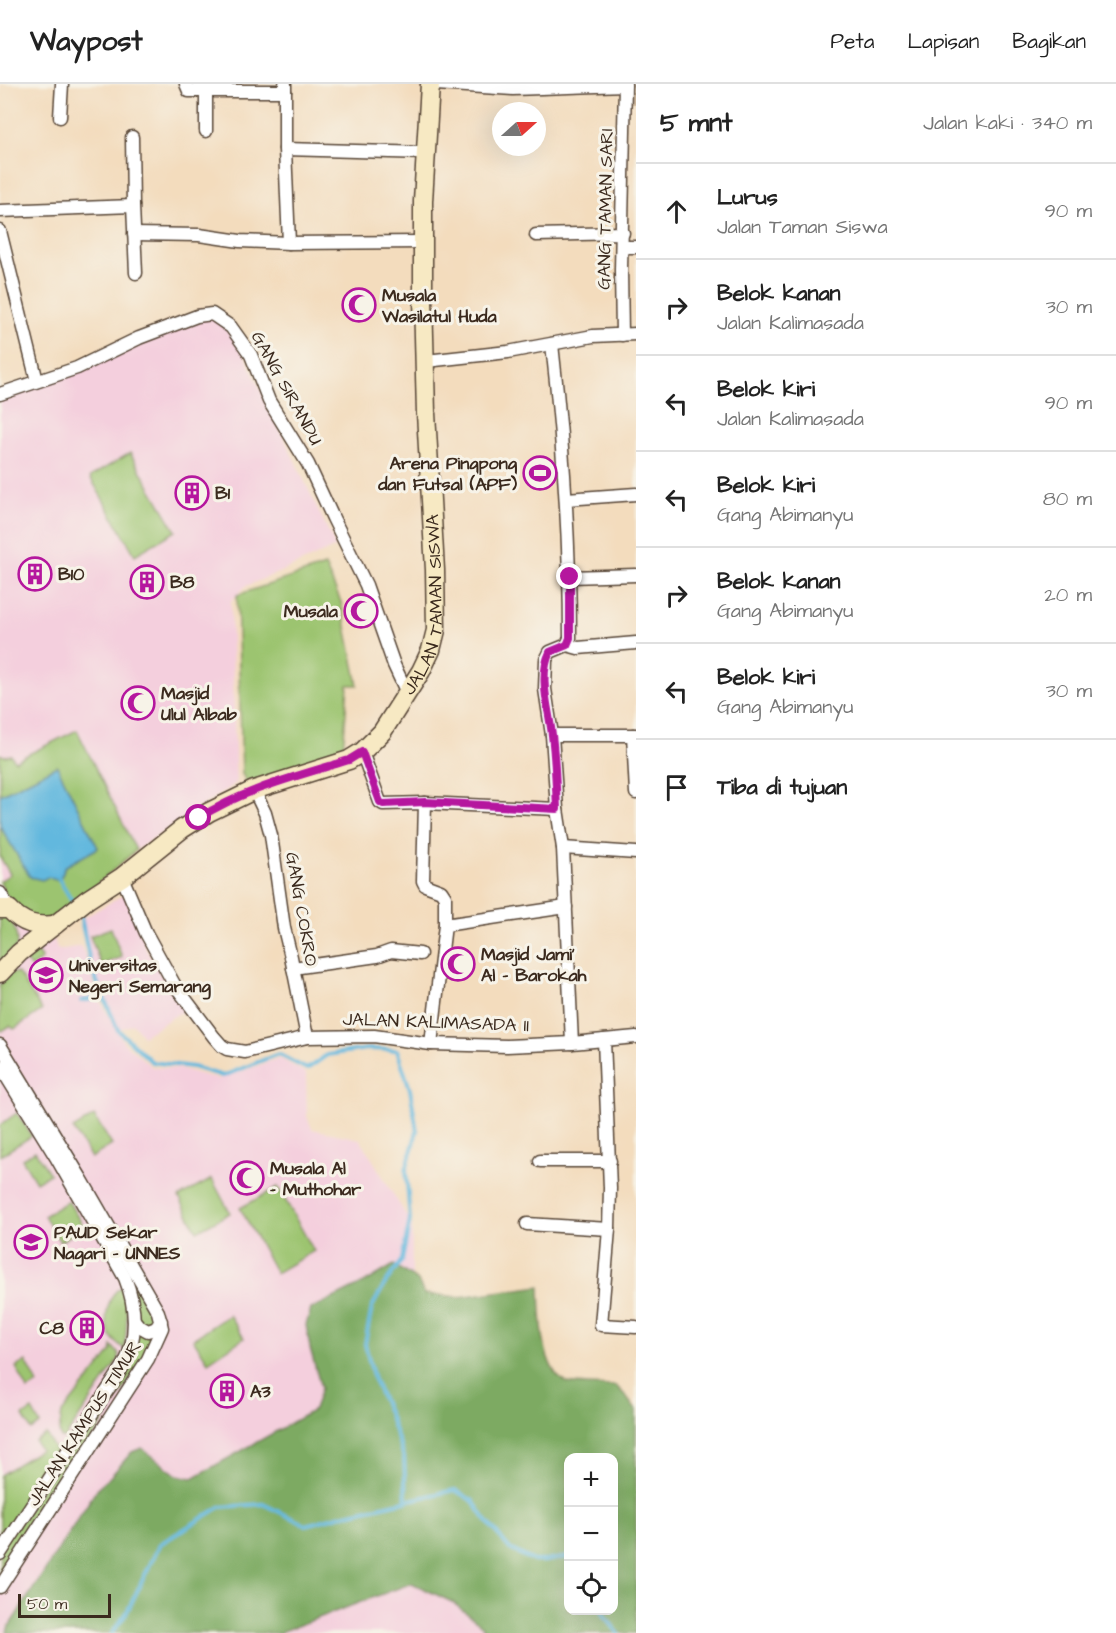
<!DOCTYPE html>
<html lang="id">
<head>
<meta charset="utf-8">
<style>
  :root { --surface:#fff; --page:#f6f6f6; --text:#222; --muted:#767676; --line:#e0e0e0 }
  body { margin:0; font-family:"Architects Daughter",sans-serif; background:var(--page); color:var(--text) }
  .controls { position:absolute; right:18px; bottom:18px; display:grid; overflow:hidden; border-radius:12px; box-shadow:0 6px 24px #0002 }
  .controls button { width:54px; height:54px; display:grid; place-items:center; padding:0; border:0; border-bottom:2px solid var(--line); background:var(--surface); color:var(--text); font:30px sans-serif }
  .compass { position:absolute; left:492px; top:18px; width:54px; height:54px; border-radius:50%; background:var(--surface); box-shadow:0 6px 24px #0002; rotate:69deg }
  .scale { position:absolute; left:18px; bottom:15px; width:93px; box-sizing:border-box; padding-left:6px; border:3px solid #3b2a1e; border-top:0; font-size:16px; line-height:21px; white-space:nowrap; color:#3b2a1e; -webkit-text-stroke:4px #f7f3e8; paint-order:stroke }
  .stop { position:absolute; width:18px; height:18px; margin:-14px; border:4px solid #b5179e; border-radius:50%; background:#fff }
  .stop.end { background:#b5179e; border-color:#fff; box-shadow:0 2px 6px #0008 }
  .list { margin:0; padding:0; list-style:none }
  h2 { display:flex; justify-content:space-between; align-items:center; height:78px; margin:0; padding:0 24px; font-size:26px }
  h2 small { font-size:20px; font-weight:400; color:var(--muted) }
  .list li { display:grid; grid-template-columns:39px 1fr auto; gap:18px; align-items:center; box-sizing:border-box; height:96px; padding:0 24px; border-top:2px solid var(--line) }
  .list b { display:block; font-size:22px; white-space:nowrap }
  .list p { margin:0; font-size:20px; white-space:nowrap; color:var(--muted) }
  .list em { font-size:20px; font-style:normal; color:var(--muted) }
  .icon { flex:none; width:33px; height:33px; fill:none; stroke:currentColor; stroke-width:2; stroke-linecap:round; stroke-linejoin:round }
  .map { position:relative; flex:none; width:636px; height:1549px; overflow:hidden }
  header { display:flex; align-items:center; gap:36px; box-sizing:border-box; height:84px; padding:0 30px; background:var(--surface); border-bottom:2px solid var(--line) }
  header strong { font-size:28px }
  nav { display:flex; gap:33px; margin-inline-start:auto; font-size:21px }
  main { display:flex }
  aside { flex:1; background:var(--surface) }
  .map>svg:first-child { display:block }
  .built { fill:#f4cfdd }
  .green { fill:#9cc470; stroke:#6c7747; stroke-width:1.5 }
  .forest { fill:#7daa62; stroke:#5c6a40; stroke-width:1.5; fill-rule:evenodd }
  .water { fill:#62b8de; stroke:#4e717e; stroke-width:1.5 }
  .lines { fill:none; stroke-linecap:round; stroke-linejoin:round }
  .stream { stroke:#62b8de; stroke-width:4 }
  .minor-tunnel { stroke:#ceb89d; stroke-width:12; stroke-dasharray:12 6; stroke-linecap:butt }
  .minor-casing { stroke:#574536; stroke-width:15 }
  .secondary-casing { stroke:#574536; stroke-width:21 }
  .minor { stroke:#fff; stroke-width:12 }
  .secondary { stroke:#f7e9c3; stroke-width:18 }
  .route { stroke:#b5179e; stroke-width:8 }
  .labels { text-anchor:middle; stroke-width:6; stroke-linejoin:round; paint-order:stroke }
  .street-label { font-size:18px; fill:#3b2a1e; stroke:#f7f3e8 }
  .poi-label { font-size:18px; font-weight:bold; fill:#3b2a1e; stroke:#f7f3e8; text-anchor:start }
</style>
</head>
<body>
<header>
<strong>Waypost</strong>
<nav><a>Peta</a><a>Lapisan</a><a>Bagikan</a></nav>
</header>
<main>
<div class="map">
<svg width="636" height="1549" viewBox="0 0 636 1549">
  <rect width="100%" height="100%" fill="#f7f3e8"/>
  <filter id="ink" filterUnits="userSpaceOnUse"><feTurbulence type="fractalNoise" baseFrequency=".0167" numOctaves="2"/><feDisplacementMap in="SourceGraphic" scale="12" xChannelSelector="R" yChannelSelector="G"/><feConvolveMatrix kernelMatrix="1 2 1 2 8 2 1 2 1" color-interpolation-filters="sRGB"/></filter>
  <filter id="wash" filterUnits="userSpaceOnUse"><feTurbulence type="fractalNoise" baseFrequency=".008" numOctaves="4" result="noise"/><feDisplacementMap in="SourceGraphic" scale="24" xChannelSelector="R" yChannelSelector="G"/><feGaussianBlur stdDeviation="1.35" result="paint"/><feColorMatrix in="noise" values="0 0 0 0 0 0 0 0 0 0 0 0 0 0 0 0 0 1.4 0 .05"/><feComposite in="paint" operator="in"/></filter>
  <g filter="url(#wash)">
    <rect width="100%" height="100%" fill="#f3dcbd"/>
    <g class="built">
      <polygon points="210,231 233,247 336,463 280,488 246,502 231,517 236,699 136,766 94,803 47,838 58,866 82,862 99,915 124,959 152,983 182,985 218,995 237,989 279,974 306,989 307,1032 312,1045 360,1055 412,1141 412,1499 452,1518 483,1542 483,1549 0,1549 0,315 134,258"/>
      <polygon points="125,810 138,838 146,865 184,926 143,952 133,940 118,946 91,884 83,834"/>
    </g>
    <g class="green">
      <polygon points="130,369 176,447 135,471 90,393"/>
      <polygon points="325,482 341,518 358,601 348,601 343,667 248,701 242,690 237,511"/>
      <path d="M 77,646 L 136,766 L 94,803 L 52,834 L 42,837 C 35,834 24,832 19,827 C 12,822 2,805 0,797 L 10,790 L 0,773 L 0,741 L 48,792 L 53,795 L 59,796 L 63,789 L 64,783 L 98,764 L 57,682 L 0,711 L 0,670 L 4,672 L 11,671 L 15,677 Z"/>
      <path d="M 0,828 L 11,833 C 20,862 21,862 0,884 Z"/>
      <polygon points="111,844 122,873 101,881 90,852"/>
      <polygon points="35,866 42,875 31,884 24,875"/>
      <polygon points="12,889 18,889 42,926 14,945 10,942 2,947 0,945 0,901 8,892"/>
      <polygon points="17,1029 32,1052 0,1072 0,1041"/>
      <polygon points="94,1032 112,1061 91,1074 73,1045"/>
      <polygon points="35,1067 50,1090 36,1098 22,1075"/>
      <polygon points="212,1095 230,1129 197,1147 179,1113"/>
      <polygon points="278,1103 314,1167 276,1189 240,1124"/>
      <polygon points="68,1117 84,1143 60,1158 44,1132"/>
      <polygon points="129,1189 158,1228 152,1247 134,1236"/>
      <path d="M 122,1203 C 129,1223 127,1244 124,1265 C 119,1261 113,1256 110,1251 C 102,1237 108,1209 122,1203 Z"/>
      <polygon points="229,1231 244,1254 208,1278 193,1255"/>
      <polygon points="134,1242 162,1244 0,1503 0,1391 40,1366 35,1357 46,1350 56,1368 50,1377 47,1376 43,1381 46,1384 29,1410 26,1409 23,1414 25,1416 11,1438 17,1442 115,1295"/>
      <polygon points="112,1262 119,1270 119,1275 65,1354 61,1354 59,1348 62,1329 111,1268"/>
      <polygon points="26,1277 38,1300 28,1306 16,1283"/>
      <polygon points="32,1326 40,1340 31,1346 23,1332"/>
    </g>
    <path class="forest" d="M 394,1181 L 418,1197 L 424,1210 L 459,1213 L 540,1202 C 541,1227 540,1284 565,1298 C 573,1302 605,1301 616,1302 L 624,1310 L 636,1326 L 636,1549 L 483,1549 L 483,1542 L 452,1518 L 412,1499 L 278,1549 L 7,1549 L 8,1544 L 99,1402 L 110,1393 L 132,1368 L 142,1364 L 177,1391 L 193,1394 L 314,1326 L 321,1304 L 310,1264 L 306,1241 L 311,1225 L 364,1199 ZM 568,1374 L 614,1374 L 614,1526 L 568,1526 Z"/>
    <polygon class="water" points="57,682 98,764 64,783 63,789 59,795 53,795 48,793 42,796 30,793 0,742 0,711"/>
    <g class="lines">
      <g class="stream">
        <polyline points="59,795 74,820"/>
        <polyline points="80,829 91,884 118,946 152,978 193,983 223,992 278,970 307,985 327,971 367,965 397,966 410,1005 417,1047 406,1086 410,1136 402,1176 386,1198 372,1223 365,1260 374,1296 390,1333 404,1373 406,1418"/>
        <polyline points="81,917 104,913"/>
        <polyline points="602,1526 604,1531 618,1549"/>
        <polyline points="112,1549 126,1530 160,1460 220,1423 263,1420 306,1441 342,1431 455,1406 473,1417 485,1435 510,1465 534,1477 545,1477 568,1473"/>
      </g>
    </g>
  </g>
  <g filter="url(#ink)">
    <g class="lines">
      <polyline class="minor-tunnel" points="625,14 636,14"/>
      <g class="minor-casing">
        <g id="minor">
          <polyline points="186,0 189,7 285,7"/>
          <polyline points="285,0 285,65 289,159 423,158"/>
          <polyline points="436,0 513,5 625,1"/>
          <polyline points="60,33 62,0"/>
          <polyline points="206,47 206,8"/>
          <polyline points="132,53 133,122 136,189"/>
          <polyline points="285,65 426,69"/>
          <polyline points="0,127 133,122"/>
          <polyline points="0,147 37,297"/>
          <polyline points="134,150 199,151 240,157 289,159"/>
          <polyline points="536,151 623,149"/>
          <polyline points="623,163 636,163"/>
          <polyline points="622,251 621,186 625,0"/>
          <path d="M 552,260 C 563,358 570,455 570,554 L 567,561 L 550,568 L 546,576 L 545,605 L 552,651 L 557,725 L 563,764 L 572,959"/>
          <polyline points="426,277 508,268 593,252 636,250"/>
          <polyline points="0,310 77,284 139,254 197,232 212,230 231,243 251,271 269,317 308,380 333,434 366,501 394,581 407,609"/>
          <polyline points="566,415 636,410"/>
          <polyline points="570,493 636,491"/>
          <polyline points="567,561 578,564 636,559"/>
          <polyline points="552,651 636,651"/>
          <polyline points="633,651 636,709"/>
          <polyline points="362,668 380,718 383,720 425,719 557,725"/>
          <polyline points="254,706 265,729 271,751 284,844 291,873 307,953"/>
          <polyline points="425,719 423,797 425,801 441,807 445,813 445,841 431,960"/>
          <polyline points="563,764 636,769"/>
          <polyline points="122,793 146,849 174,900 214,953 222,962 227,965 245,968 307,953 374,952 431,960 507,962 572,959 636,953"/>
          <polyline points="0,809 9,825"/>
          <polyline points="445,841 566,823"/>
          <polyline points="293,884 377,872 391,867 420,870"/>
          <polyline points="604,956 610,1104 609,1145 601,1241 636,1243"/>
          <polyline points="0,961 82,1096 158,1228 162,1244 148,1275 0,1503"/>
          <path d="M 0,982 L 56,1073 L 125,1194 C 136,1221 138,1254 124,1281 L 0,1470"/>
          <polyline points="540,1077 610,1077"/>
          <polyline points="527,1140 609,1145"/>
          <polyline points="134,1236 139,1242 148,1247 156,1244 161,1237"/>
        </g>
      </g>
      <g class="secondary-casing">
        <g id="secondary">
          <path d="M 0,825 L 9,825 C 23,840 36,843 55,841"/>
          <path id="s1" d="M 0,889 L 19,869 L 38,854 L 88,815 L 122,793 L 182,745 L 209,728 L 254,706 L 349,676 L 362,668 L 382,648 L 421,587 L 431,566 L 436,546 L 435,486 L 426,329 L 423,214 L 423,117 L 430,0"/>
        </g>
      </g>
      <use href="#minor" class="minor"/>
      <use href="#secondary" class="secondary"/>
    </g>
  </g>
  <g class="lines" filter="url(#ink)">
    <path class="route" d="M 199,734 C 244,705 298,692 349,676 L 362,668 L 380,718 L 383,720 L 425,718 L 557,725 C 556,700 555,675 552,651 C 549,624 538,593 550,568 L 567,561 L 570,554 L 570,493"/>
  </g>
  <defs>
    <g id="mosque-ring" transform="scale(1.725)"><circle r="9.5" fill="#f7f3e8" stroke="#b5179e" stroke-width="1.5"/><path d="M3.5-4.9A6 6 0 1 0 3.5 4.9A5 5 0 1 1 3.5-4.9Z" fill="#b5179e"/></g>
    <g id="stadium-ring" transform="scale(1.725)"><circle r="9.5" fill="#f7f3e8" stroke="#b5179e" stroke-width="1.5"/><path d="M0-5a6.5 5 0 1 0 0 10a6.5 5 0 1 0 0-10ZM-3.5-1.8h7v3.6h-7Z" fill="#b5179e"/></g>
    <g id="building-ring" transform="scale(1.725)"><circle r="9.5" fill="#f7f3e8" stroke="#b5179e" stroke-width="1.5"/><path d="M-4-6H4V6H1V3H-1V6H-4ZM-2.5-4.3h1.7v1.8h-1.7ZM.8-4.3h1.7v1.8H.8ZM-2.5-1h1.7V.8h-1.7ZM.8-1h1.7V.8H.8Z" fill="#b5179e"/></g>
    <g id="university-ring" transform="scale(1.725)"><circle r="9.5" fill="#f7f3e8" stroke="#b5179e" stroke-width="1.5"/><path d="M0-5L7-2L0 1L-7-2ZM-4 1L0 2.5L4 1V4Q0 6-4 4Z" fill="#b5179e"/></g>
    <g id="school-ring" transform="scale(1.725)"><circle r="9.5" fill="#f7f3e8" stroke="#b5179e" stroke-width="1.5"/><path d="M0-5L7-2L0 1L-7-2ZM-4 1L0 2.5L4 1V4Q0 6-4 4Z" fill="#b5179e"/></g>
  </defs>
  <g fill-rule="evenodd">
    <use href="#mosque-ring" x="359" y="221"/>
    <use href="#stadium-ring" x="540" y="389"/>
    <use href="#building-ring" x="192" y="409"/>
    <use href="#building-ring" x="35" y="490"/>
    <use href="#building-ring" x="147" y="498"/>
    <use href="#mosque-ring" x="361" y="527"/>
    <use href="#mosque-ring" x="138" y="619"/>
    <use href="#mosque-ring" x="458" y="880"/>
    <use href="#university-ring" x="46" y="891"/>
    <use href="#mosque-ring" x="247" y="1094"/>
    <use href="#school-ring" x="31" y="1158"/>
    <use href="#building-ring" x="87" y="1244"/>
    <use href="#building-ring" x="227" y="1307"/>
  </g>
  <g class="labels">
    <g class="street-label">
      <text transform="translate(605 125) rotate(-89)" y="6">GANG TAMAN SARI</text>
      <text transform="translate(287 304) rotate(61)" y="6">GANG SIRANDU</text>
      <text dy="6" stroke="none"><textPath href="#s1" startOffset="597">JALAN TAMAN SISWA</textPath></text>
      <text transform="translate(302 825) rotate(80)" y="6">GANG COKRO</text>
      <text transform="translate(436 938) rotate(2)" y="6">JALAN KALIMASADA II</text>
      <text transform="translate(84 1339) rotate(-57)" y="6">JALAN KAMPUS TIMUR</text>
    </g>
    <g class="poi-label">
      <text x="382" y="217">Musala<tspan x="382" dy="21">Wasilatul Huda</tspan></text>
      <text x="517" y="385" text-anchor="end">Arena Pingpong<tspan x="517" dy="21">dan Futsal (APF)</tspan></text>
      <text x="215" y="415">B1</text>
      <text x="58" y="496">B10</text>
      <text x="170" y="504">B8</text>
      <text x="338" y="533" text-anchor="end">Musala</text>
      <text x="161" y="615">Masjid<tspan x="161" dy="21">Ulul Albab</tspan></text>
      <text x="481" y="876">Masjid Jami'<tspan x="481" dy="21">Al - Barokah</tspan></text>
      <text x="69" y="887">Universitas<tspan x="69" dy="21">Negeri Semarang</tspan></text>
      <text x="270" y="1090">Musala Al<tspan x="270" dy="21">- Muthohar</tspan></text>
      <text x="54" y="1154">PAUD Sekar<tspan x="54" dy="21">Nagari - UNNES</tspan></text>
      <text x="64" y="1250" text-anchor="end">C8</text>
      <text x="250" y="1313">A3</text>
    </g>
  </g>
</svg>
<div class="controls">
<button>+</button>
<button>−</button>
<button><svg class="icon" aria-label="locate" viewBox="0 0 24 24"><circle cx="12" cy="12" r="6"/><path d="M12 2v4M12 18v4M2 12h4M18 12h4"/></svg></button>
</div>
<svg class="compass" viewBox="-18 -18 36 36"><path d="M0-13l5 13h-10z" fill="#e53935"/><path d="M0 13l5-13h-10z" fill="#767676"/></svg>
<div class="scale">50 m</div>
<div class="stop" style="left:199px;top:734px"></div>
<div class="stop end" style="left:570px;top:493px"></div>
</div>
<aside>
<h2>5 mnt<small>Jalan kaki · 340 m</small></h2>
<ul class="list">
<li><svg class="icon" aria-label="ahead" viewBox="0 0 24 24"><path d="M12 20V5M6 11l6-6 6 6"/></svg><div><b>Lurus</b><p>Jalan Taman Siswa</p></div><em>90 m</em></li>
<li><svg class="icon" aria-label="right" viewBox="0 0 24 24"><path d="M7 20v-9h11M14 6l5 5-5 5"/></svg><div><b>Belok kanan</b><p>Jalan Kalimasada</p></div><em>30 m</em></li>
<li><svg class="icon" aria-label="left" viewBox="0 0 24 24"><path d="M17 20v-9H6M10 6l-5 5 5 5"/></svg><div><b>Belok kiri</b><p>Jalan Kalimasada</p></div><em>90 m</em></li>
<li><svg class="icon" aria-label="left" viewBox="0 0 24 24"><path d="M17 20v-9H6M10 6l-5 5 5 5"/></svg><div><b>Belok kiri</b><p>Gang Abimanyu</p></div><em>80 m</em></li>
<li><svg class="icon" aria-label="right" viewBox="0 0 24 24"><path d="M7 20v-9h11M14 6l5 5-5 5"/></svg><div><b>Belok kanan</b><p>Gang Abimanyu</p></div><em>20 m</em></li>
<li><svg class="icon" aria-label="left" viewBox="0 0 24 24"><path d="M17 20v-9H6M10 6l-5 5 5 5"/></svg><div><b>Belok kiri</b><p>Gang Abimanyu</p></div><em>30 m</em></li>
<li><svg class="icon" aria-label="arrive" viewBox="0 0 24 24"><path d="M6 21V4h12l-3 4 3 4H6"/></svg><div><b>Tiba di tujuan</b></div></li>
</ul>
</aside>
</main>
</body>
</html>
